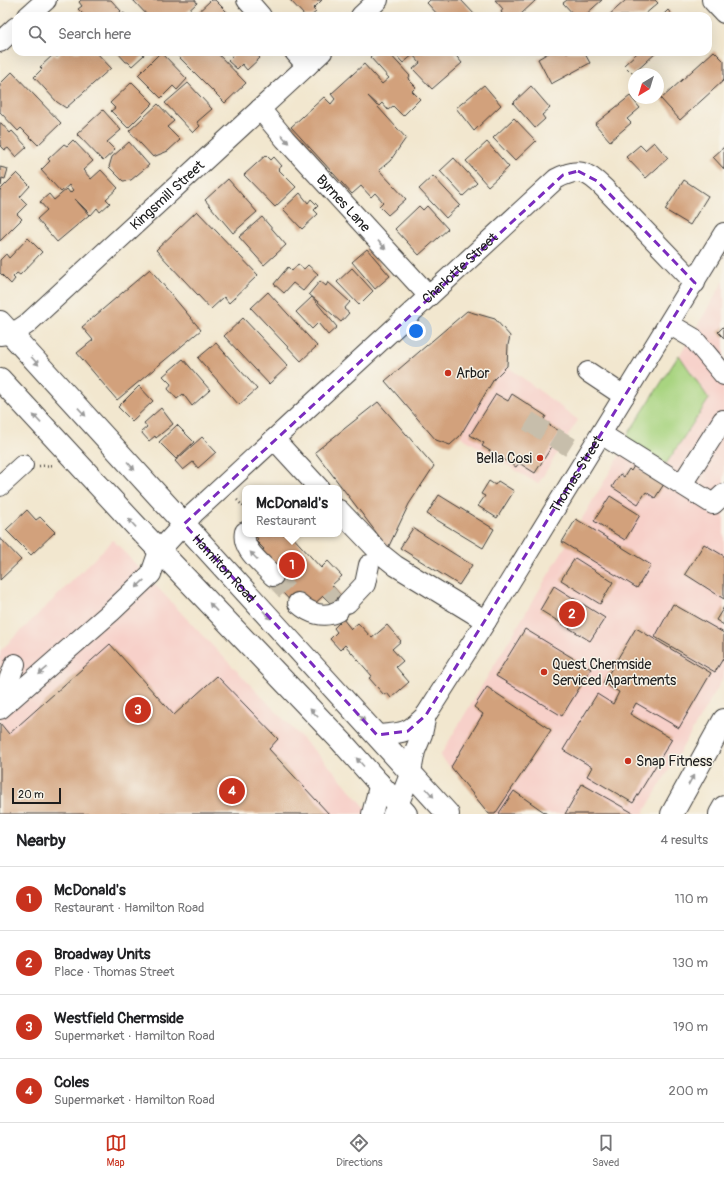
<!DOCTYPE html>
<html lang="en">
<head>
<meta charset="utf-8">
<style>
  :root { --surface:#fff; --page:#f2f2f2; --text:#202124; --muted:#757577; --line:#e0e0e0; --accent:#c8321e }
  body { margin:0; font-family:Pangolin,sans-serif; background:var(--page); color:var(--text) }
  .compass { position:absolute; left:628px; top:68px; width:36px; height:36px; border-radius:50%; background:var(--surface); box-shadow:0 4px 16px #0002; rotate:218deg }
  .scale { position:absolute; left:12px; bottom:10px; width:49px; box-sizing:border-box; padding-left:4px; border:2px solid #1c1c1c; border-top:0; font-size:11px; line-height:14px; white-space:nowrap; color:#1c1c1c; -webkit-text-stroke:3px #f7f3e8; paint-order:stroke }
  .you { position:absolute; left:416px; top:331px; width:14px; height:14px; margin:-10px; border:3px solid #fff; border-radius:50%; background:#1a73e8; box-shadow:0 0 0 6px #1a73e833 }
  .badge { display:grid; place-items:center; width:26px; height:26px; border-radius:50%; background:var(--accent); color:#fff; font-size:13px; font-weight:700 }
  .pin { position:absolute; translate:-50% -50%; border:2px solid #fff; box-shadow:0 1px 4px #0006 }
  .popup { position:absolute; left:242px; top:485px; width:100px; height:52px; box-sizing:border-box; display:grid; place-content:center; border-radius:8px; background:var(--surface); filter:drop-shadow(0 1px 3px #0005); font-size:13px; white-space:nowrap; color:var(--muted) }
  .popup b { font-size:15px; color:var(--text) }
  .popup::after { content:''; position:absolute; left:50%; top:100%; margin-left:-8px; border:8px solid transparent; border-top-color:var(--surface) }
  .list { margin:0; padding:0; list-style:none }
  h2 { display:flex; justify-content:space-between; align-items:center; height:52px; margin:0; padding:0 16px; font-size:17px }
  h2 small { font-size:13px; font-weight:400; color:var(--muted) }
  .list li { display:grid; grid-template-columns:26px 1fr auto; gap:12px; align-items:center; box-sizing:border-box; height:64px; padding:0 16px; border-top:1px solid var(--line) }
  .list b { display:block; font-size:15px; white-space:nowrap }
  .list p { margin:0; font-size:13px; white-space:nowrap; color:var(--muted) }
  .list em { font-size:13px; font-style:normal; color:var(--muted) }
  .icon { flex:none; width:22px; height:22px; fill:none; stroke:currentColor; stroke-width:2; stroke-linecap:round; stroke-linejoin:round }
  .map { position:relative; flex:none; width:724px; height:814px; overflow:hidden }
  .search { position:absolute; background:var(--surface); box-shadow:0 4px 16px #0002; left:12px; right:12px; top:12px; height:44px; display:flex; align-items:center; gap:10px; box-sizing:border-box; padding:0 14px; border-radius:12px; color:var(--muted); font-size:15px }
  .sheet { height:308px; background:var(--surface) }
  nav { display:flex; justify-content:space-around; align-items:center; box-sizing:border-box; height:56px; border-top:1px solid var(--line); background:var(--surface); font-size:11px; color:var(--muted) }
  nav a { display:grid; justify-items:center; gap:2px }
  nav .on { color:var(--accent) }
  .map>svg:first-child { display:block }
  .built { fill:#f7d0c9 }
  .green { fill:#a8d480; stroke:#62784e }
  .building { fill:#d2a17b }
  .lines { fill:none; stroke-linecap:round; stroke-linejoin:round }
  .minor-tunnel { stroke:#c7beab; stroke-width:20; stroke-dasharray:20 10; stroke-linecap:butt }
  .minor-casing { stroke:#3c3a37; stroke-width:22 }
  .major-casing { stroke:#3c3a37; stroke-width:24 }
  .highway-casing { stroke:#3c3a37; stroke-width:24 }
  .path { stroke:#3c3a37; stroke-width:2.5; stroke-dasharray:1 3; stroke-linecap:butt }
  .minor { stroke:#fff; stroke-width:20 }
  .major { stroke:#fff; stroke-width:22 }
  .highway { stroke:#fff; stroke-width:22 }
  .oneway { fill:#999 }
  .marked { fill:none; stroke:#7b2cbf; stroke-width:3; stroke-dasharray:8 5; stroke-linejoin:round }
  .poi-dot { fill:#c8321e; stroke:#f7f3e8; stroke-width:1.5 }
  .labels { text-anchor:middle; stroke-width:3; stroke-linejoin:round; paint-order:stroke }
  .street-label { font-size:14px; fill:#1c1c1c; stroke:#f7f3e8 }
  .poi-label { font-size:14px; fill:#1c1c1c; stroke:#f7f3e8; text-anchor:start }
</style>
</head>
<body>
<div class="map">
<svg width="724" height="814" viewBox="0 0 724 814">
  <rect width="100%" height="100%" fill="#f7f3e8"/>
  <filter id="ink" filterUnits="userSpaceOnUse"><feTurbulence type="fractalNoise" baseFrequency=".025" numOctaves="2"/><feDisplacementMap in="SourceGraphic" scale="8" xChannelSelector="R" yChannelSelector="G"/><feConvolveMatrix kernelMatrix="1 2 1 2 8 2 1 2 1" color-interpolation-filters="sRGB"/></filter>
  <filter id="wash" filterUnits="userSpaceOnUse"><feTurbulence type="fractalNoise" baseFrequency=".012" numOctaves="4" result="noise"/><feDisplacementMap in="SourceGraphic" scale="16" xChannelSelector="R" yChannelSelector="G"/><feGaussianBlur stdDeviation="0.9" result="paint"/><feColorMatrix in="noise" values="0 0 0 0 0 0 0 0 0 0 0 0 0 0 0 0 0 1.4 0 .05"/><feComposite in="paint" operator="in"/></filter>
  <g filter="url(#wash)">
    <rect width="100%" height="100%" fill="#f2e7cf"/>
    <g class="built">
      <polygon points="724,281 724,677 643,814 493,814 440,756"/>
      <polygon points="507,366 578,420 538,484 460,436 494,379"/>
      <polygon points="113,540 203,636 332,769 371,814 0,814 0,651 57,596"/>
    </g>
    <polygon class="green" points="679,355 709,399 666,464 625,439"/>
    <g id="blocks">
      <g class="building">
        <polygon points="81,0 111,0 121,11 119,13 121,15 124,13 127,16 85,16 78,9 82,6 79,2"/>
        <polygon points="133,0 195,0 197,3 183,16 148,16"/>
        <polygon points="211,0 215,0 228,13 225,16 194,16"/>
        <polygon points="290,0 322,0 313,9 316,12 311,16 305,16"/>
        <polygon points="430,0 461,0 476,16 439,16 427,3"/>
        <polygon points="495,0 536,0 519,16 505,16 501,12 503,9"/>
        <polygon points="567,0 602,0 584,16 575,16 563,3"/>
        <polygon points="626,0 655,0 658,3 643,16 608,16"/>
        <polygon points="668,10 673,16 662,16"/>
        <polygon points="714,51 724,61 724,80 680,120 661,99"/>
        <polygon points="62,52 96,52 111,68 66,108 57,102 34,77 42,69 40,67 54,54 57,57"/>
        <polygon points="117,52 142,52 144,55 132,66 128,62 126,62"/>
        <polygon points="161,52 187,79 177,90 173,86 161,98 138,75"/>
        <polygon points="174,52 216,52 246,83 225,103"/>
        <polygon points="229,52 256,52 255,53 260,58 247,70 242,64 237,69 228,61 233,56"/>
        <polygon points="375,52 388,52 410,76 408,79 416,87 412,91 420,99 403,116 393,106 388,110 382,103 379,106 368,96 406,138 390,161 379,170 406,199 388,215 379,206 383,202 375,193 371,197 361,186 352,194 291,127 324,97 331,104 335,99 331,94 364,64 382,84 389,78 370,57"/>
        <polygon points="393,52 453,52 462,63 432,89 413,69 420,63 413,55 403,63"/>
        <polygon points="550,52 584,52 590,63 551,84 538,59"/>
        <polygon points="638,52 657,52 633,74 624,65"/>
        <polygon points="12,72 61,123 38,145 21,128 18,131 0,112 0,84"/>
        <polygon points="132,82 153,103 128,128 111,111 115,108 110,103"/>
        <polygon points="188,83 212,109 197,122 200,126 193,133 165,103"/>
        <polygon points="484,85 501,105 474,131 456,108"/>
        <polygon points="531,86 550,108 542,115 545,119 535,128 513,103"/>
        <polygon points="630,96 640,108 627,119 631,123 610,141 595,124"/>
        <polygon points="158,104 174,121 167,127 180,140 168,151 153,157 129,131"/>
        <polygon points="103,110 121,130 107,142 115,150 103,161 77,134"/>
        <polygon points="514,118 536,141 515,161 493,138"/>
        <polygon points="0,123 1,123 10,133 12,131 27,147 16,157 8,148 5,150 0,145"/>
        <polygon points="73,140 93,161 83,170 91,179 101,170 118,188 106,199 110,203 100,212 97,208 91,215 75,199 89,215 57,242 37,219 47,210 40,202 49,194 54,200 67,189 70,193 73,190 69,185 61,192 41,170 50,161 48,159 64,144 67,146"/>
        <polygon points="129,142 149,165 131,180 123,181 109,167 112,157"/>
        <polygon points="487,142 509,167 488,186 466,161"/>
        <polygon points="654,142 668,158 646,178 626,157 640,145 645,150"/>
        <polygon points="724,147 724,169 713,157"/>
        <polygon points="266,155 271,160 274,157 282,166 278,169 296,187 275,207 244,175"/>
        <polygon points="454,158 477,183 463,196 440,171"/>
        <polygon points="0,167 8,169 5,179 2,178 1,186"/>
        <polygon points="17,173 30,186 20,197 27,204 17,214 22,219 0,241 0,190"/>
        <polygon points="433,176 460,205 446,218 419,189"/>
        <polygon points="228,179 257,212 233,233 205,200"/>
        <polygon points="684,180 708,196 690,225 665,210"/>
        <polygon points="300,193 308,203 311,199 318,206 314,210 318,214 302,229 283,209"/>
        <polygon points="419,206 423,210 427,206 448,229 419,255 395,229"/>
        <polygon points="197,211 258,275 229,303 224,297 211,309 156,250"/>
        <polygon points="262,217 286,245 264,265 239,237"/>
        <polygon points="28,238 42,252 20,275 17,273 13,277 15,279 11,284 0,273 0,260 6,254 9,258"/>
        <polygon points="367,249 390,276 375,289 352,262"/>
        <polygon points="298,264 304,269 308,265 318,274 303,291 293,283 284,293 274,284 288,267 292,271"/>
        <polygon points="352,268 373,291 359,305 337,282"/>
        <polygon points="150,269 201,330 117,400 77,353 93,340 82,327"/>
        <polygon points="320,281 326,286 328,282 350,302 344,309 349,313 341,322 309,294"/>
        <polygon points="268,292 317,346 301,361 251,308"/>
        <polygon points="312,297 337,327 328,335 318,323 312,329 296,312"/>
        <polygon points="467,311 495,319 510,336 508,345 507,366 494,379 460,436 450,445 436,440 385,381"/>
        <polygon points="243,318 288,366 269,384 224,336"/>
        <polygon points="724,326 724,338 718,332"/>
        <polygon points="216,343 257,389 239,405 198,358"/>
        <polygon points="183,359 210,390 192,406 183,394 177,399 168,389 171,384 163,376"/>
        <polygon points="139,386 153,401 132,421 118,407"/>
        <polygon points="496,394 508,401 512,394 546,416 543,421 561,432 535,473 519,463 516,467 482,446 484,443 470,435"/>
        <polygon points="378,402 434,466 409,504 388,548 315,452"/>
        <polygon points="161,408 173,424 156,438 155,436 149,441 141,432 147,427 144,423"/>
        <polygon points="177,425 194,442 176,459 159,442"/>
        <polygon points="202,437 216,452 198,468 193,462 183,470 175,461"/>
        <polygon points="634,466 664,484 655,498 646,492 638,504 612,487 620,474 624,477 629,469 631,471"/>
        <polygon points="489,481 495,485 498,481 514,491 497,518 478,506 485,496 481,494"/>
        <polygon points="439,495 494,529 483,548 427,514"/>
        <polygon points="610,496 640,515 625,540 594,521"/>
        <polygon points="27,510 36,520 40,517 55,532 31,555 6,530"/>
        <polygon points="576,519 651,565 637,588 562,542"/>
        <polygon points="413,528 472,565 459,585 400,548"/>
        <polygon points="256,534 290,534 321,568 328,561 342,576 332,585 344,599 335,608 323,596 311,607 295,606 270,579 258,554 264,549 256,541 258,539 255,535"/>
        <polygon points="0,539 1,539 21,560 0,580"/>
        <polygon points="704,544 724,556 724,599 685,574"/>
        <polygon points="575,558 613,582 600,604 561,580"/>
        <polygon points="554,586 605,618 590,641 540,610"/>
        <polygon points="673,604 724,633 724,657 715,672 655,637"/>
        <polygon points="724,607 724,625 716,620"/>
        <polygon points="343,619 351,629 358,623 372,638 387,625 401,641 392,649 403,661 396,667 409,682 391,698 387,693 384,695 369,678 372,676 345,645 340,650 330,639 337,632 334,628"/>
        <polygon points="636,628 711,673 679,728 636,703 630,714 672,739 633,803 587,776 592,767 563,750 597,694 613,704 619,692 603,683"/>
        <polygon points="525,629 591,669 562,716 496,676"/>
        <polygon points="110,644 174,715 217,676 278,739 269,749 329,814 0,814 0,723 9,734"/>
        <polygon points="487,687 551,730 495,814 489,814 451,767 483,714 474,707"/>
        <polygon points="582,784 635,814 565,814"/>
        <polygon points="514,791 547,814 500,814 499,813"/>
      </g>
    </g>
  </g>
  <g filter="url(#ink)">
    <use href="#blocks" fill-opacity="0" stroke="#3c3a37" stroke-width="1"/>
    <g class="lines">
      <g class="minor-tunnel">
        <polyline points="528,421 586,457"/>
        <polyline points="273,576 298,603"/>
        <polyline points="330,603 340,594"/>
      </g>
      <g class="minor-casing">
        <g id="minor">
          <polyline points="247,0 261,16"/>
          <polyline points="712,0 724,13"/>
          <polyline points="28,16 46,0"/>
          <polyline points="361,16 378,0"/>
          <polyline points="0,42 16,27"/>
          <polyline points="295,52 307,66"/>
          <path id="s1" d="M 260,109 L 285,139 L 429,296"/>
          <polyline points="669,324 693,338 724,375"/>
          <path id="s2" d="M 0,335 C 11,334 18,331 27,324 L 322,52"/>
          <polyline points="588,372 624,396"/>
          <polyline points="601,434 713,504 724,494"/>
          <polyline points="274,439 319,488"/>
          <polyline points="682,484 723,420"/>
          <polyline points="0,486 23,465"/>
          <polyline points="339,510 381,554 396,566 486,621"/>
          <path d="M 245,532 C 241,550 263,564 273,576"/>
          <path d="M 298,603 C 309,613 324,619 338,611"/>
          <polyline points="347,603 365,584 369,565"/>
          <polyline points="0,704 15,664"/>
          <path id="s3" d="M 0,709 L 111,612 L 151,574 L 159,551 L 194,513 L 556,179 C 578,167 587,171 604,188 L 695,283"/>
          <path id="s4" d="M 377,735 C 403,733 407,734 426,715 L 486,621 L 724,233"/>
          <polyline points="372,814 380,783"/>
          <polyline points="393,814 398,805 411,772 415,751 422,734 426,715"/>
        </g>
      </g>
      <g class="major-casing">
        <g id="major">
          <path id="s5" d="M 0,322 L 448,814"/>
          <polyline points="0,379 137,527 341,741 406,814"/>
        </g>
      </g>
      <g class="highway-casing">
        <g id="highway">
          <polyline points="672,814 724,720"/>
          <polyline points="720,814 724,807"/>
        </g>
      </g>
      <g class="path">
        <polyline points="39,466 54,465"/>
        <polyline points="237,500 245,508"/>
      </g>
      <use href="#minor" class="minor"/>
      <use href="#major" class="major"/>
      <use href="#highway" class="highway"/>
    </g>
    <defs><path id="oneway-solid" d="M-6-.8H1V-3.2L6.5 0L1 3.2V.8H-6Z"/></defs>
    <g class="oneway">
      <use href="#oneway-solid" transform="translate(285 139) rotate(48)"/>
      <use href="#oneway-solid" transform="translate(382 245) rotate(47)"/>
      <use href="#oneway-solid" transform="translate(35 361) rotate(48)"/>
      <use href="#oneway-solid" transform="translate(82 412) rotate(47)"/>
      <use href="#oneway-solid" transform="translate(37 419) rotate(-133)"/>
      <use href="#oneway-solid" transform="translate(131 466) rotate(48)"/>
      <use href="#oneway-solid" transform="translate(132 523) rotate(-133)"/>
      <use href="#oneway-solid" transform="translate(254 556) rotate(-134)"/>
      <use href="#oneway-solid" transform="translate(140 584) rotate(136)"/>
      <use href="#oneway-solid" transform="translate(213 607) rotate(-133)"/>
      <use href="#oneway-solid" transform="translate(267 615) rotate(47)"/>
      <use href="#oneway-solid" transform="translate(43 671) rotate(139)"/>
      <use href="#oneway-solid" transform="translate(314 713) rotate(-134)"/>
      <use href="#oneway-solid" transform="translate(361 717) rotate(48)"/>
      <use href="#oneway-solid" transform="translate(360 762) rotate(-132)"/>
      <use href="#oneway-solid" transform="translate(691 780) rotate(-61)"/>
      <use href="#oneway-solid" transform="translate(430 793) rotate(48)"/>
    </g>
  </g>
  <path class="marked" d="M 578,171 L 597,181 L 695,283 L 426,715 L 408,731 L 377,735 L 184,524 L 563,175 Z"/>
  <g class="poi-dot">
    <circle cx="448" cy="373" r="4"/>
    <circle cx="540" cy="458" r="4"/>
    <circle cx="544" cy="672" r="4"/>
    <circle cx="628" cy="761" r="4"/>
  </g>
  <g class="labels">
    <g class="street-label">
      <text dy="5" stroke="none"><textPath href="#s2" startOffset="220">Kingsmill Street</textPath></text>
      <text dy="5" stroke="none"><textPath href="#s1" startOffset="126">Byrnes Lane</textPath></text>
      <text dy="5" stroke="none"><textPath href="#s3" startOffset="640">Charlotte Street</textPath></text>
      <text dy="5" stroke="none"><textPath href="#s4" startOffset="339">Thomas Street</textPath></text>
      <text dy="5" stroke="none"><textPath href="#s5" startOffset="333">Hamilton Road</textPath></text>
    </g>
    <g class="poi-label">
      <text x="456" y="378">Arbor</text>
      <text x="532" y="463" text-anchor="end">Bella Cosi</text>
      <text x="552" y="669">Quest Chermside<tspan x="552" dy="16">Serviced Apartments</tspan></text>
      <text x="636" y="766">Snap Fitness</text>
    </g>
  </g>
</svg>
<svg class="compass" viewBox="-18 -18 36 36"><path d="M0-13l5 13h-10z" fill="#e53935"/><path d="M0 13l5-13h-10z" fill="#757577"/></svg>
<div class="scale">20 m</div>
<div class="you"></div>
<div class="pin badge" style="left:292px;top:565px">1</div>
<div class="popup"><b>McDonald's</b>Restaurant</div>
<div class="pin badge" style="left:572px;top:614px">2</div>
<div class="pin badge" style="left:138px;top:710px">3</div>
<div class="pin badge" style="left:232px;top:791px">4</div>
<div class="search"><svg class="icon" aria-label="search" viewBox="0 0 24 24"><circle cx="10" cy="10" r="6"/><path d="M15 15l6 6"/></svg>Search here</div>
</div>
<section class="sheet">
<h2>Nearby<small>4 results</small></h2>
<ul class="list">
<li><span class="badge">1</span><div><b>McDonald's</b><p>Restaurant · Hamilton Road</p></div><em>110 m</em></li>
<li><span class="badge">2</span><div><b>Broadway Units</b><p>Place · Thomas Street</p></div><em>130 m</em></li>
<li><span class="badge">3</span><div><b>Westfield Chermside</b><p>Supermarket · Hamilton Road</p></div><em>190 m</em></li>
<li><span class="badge">4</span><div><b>Coles</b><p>Supermarket · Hamilton Road</p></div><em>200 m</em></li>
</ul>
</section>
<nav>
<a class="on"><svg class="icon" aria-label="map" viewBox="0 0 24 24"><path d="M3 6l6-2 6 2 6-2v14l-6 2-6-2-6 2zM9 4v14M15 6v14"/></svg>Map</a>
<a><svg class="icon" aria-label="directions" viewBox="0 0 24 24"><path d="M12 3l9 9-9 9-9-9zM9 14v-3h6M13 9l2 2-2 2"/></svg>Directions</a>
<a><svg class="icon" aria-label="saved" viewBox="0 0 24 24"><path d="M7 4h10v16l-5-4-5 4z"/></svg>Saved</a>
</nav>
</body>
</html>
